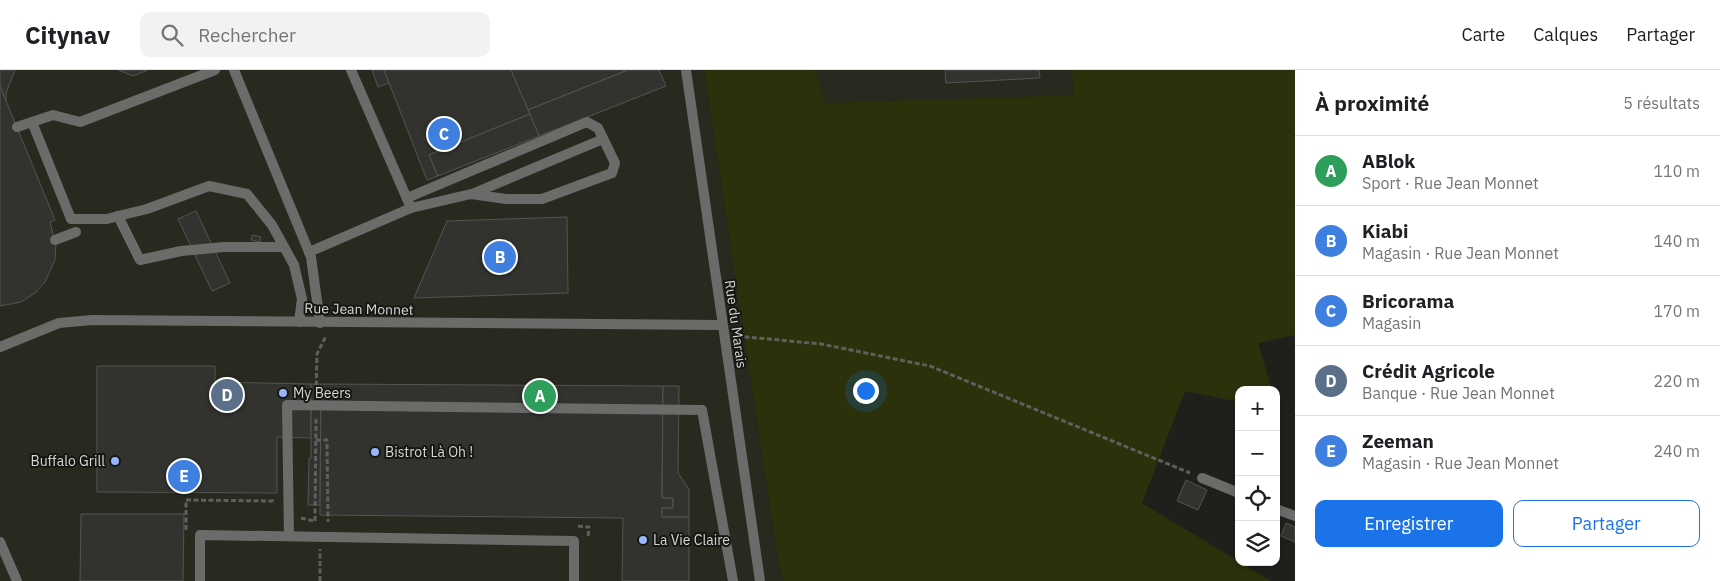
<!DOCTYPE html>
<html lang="fr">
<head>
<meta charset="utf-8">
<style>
  :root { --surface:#fff; --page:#f2f2f2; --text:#202124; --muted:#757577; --line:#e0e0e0; --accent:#1a73e8 }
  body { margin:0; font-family:"IBM Plex Sans",sans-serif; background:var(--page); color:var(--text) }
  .controls { position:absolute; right:15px; bottom:15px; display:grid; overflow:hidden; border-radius:10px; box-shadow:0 2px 8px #0003 }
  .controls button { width:45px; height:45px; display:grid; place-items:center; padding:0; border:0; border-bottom:1px solid var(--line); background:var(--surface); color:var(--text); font:25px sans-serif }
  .you { position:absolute; left:865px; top:320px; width:18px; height:18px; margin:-12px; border:4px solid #fff; border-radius:50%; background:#1a73e8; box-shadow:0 0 0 8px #1a73e833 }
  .badge { display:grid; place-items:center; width:32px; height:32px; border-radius:50%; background:var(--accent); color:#fff; font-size:16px; font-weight:700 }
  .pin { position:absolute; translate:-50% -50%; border:2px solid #fff; box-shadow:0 1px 5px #0006 }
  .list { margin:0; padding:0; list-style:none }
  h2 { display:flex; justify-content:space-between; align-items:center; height:65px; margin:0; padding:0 20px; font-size:21px }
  h2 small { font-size:16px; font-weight:400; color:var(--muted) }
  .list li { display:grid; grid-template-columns:32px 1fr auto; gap:15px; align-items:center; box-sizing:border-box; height:70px; padding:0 20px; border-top:1px solid var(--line) }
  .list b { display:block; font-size:19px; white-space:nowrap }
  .list p { margin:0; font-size:16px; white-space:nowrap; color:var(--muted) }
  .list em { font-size:16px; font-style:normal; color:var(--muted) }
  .actions { display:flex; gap:10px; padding:15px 20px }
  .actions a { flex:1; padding:11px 0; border:1px solid var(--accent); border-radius:10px; text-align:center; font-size:18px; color:var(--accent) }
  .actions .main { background:var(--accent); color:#fff }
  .icon { flex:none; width:28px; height:28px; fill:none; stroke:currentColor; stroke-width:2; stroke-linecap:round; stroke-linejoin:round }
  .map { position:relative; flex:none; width:1295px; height:511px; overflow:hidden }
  header { display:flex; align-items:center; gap:30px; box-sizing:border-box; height:70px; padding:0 25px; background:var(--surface); border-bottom:1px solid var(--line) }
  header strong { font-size:24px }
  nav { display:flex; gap:28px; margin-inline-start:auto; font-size:18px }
  .search { width:350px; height:45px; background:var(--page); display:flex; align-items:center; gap:12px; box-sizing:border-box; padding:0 18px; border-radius:10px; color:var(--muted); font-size:19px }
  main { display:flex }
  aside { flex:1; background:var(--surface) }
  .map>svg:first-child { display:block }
  .built { fill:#282a20 }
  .green { fill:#2b310b }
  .building { fill:#32332f; stroke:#545550 }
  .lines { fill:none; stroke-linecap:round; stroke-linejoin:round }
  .path { stroke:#5f5f5c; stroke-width:3; stroke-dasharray:5 2.5; stroke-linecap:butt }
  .lane { stroke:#6b6c6a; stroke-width:10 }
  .street { stroke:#6b6c6a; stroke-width:10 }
  .poi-dot { fill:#99b5fd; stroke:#161713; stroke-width:2 }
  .labels { text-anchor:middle; stroke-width:4; stroke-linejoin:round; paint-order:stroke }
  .street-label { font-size:14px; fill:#d6d6d4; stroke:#161713 }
  .poi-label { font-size:14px; fill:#d6d6d4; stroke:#161713; text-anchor:start }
</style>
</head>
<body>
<header>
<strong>Citynav</strong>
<div class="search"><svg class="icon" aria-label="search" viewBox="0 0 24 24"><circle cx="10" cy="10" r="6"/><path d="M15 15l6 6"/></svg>Rechercher</div>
<nav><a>Carte</a><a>Calques</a><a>Partager</a></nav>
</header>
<main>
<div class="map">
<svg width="1295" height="511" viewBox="0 0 1295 511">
  <rect width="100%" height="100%" fill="#1f201c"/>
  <g class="built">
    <polygon points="0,0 704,0 777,484 783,511 0,511"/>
    <polygon points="815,0 1072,0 1073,25 824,33"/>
  </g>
  <polygon class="green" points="704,0 815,0 825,33 1073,25 1072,0 1295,0 1295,265 1258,273 1272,320 1239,320 1239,332 1185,321 1142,433 1271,511 783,511 777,484"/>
  <g class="building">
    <polygon points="0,0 15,0 6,23 6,32 0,16"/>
    <polygon points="118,0 148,0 133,6"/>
    <polygon points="372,0 384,0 389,13 378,17"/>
    <polygon points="384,0 511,0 530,44 429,85 438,106 427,110"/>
    <polygon points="511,0 628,0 528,40"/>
    <polygon points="628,0 659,0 666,16 539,66 528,40"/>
    <polygon points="945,0 1039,0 1040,8 946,13"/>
    <polygon points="0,16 55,150 50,152 56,175 55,190 45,212 35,223 21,232 0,236"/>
    <polygon points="530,44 539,66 438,106 429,85"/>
    <polygon points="196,141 230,213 212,221 178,149"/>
    <polygon points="567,147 568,223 414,228 447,151"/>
    <polygon points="252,165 261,167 260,172 251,170"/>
    <polygon points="97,296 215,296 215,312 311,314 311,368 277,367 277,423 97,422"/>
    <polygon points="311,314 321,314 320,435 308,435 309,388 311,388"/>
    <polygon points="321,314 663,316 662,428 673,428 673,438 662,438 662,447 689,447 689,511 622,511 623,448 320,445"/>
    <polygon points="663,316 679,316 678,403 689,419 689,447 662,447 662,438 673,438 673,428 662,428"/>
    <polygon points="1186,410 1207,420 1198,440 1177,431"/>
    <polygon points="81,444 184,444 183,511 80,511"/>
    <polygon points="1286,453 1295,457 1295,472 1281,466"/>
  </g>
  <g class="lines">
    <g class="path">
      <polyline points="737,266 821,274 930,296 1190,403"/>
      <polyline points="316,323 317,284 326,266"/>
      <polyline points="316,370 327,370 328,452"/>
      <polyline points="301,448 314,451"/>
      <polyline points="315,451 316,349"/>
      <polyline points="578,456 589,457 588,467"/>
      <polyline points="186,460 186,430 273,431 274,434"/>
      <polyline points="320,511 320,479"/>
    </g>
    <g class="lane">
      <polyline points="215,0 80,52 53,45 32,52 71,149 107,149 118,146 147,139 209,116 247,124 272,155 294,195 302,229 299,252"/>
      <polyline points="234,0 311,187 320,253"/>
      <polyline points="17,57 32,52"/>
      <polyline points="472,124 603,69"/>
      <polyline points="407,128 587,52 598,58 615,93 612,103 542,129 506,129 471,124 411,138"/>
      <polyline points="118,146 140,190 181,181 224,177 284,177"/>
      <polyline points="55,170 76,162"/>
      <polyline points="309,182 411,138 351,0"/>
      <polyline points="1202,408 1239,423"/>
      <polyline points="1276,439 1295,446"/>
      <polyline points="289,466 287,335 702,340 733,511"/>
      <polyline points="200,511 200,465 574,471 574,511"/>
    </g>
    <g class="street">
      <polyline points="686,0 760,511"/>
      <polyline points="0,277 59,253 92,250 722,255"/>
      <polyline points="0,472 17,511"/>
    </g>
  </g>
  <g class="poi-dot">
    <circle cx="283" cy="323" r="5"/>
    <circle cx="375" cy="382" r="5"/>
    <circle cx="115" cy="391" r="5"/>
    <circle cx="643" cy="470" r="5"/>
  </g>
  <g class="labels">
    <g class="street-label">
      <text transform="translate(359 239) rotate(1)" y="5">Rue Jean Monnet</text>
      <text transform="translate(736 254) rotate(82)" y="5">Rue du Marais</text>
    </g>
    <g class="poi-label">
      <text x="293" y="328">My Beers</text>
      <text x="385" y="387">Bistrot Là Oh !</text>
      <text x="105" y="396" text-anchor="end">Buffalo Grill</text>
      <text x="653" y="475">La Vie Claire</text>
    </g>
  </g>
</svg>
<div class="controls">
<button>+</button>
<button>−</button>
<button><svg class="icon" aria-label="locate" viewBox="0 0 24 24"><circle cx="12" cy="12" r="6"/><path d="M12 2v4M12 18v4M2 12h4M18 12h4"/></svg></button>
<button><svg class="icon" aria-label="layers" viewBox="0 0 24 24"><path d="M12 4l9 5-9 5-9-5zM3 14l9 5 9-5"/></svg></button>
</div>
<div class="you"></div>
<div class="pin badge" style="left:540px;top:326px;background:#2e9e5b">A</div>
<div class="pin badge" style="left:500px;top:187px;background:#3f7fe0">B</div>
<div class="pin badge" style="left:444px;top:64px;background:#3f7fe0">C</div>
<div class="pin badge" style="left:227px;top:325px;background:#5c6f8a">D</div>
<div class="pin badge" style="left:184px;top:406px;background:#3f7fe0">E</div>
</div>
<aside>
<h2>À proximité<small>5 résultats</small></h2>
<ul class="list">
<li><span class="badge" style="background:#2e9e5b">A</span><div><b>ABlok</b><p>Sport · Rue Jean Monnet</p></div><em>110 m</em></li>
<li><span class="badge" style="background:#3f7fe0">B</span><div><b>Kiabi</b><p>Magasin · Rue Jean Monnet</p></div><em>140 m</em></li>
<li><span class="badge" style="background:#3f7fe0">C</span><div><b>Bricorama</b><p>Magasin</p></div><em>170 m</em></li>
<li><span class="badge" style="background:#5c6f8a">D</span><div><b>Crédit Agricole</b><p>Banque · Rue Jean Monnet</p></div><em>220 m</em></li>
<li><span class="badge" style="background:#3f7fe0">E</span><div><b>Zeeman</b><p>Magasin · Rue Jean Monnet</p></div><em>240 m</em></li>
</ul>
<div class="actions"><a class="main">Enregistrer</a><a>Partager</a></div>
</aside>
</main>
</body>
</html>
